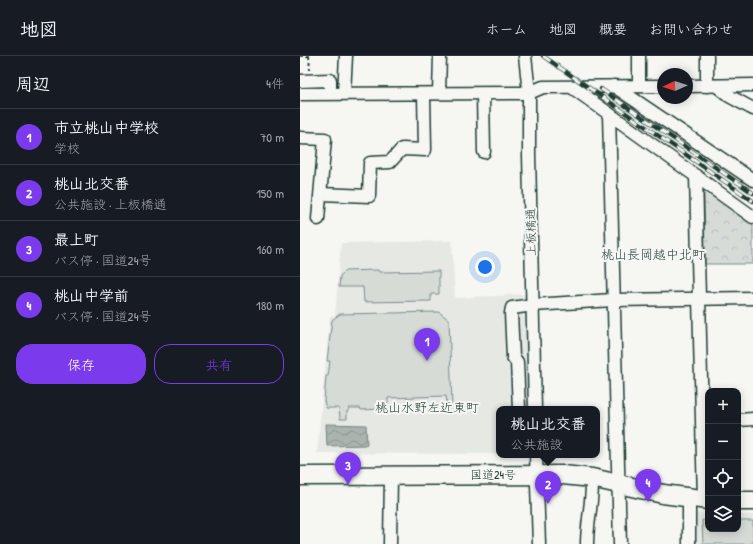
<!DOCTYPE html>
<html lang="ja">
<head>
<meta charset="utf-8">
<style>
  :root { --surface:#171b24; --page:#20242c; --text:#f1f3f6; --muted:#9ea1a6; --line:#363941; --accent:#7c3aed }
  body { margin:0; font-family:"Patrick Hand","Klee One",sans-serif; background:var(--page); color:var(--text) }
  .controls { position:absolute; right:12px; bottom:12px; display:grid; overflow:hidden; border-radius:8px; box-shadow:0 2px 10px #0003 }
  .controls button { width:36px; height:36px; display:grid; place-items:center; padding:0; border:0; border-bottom:1px solid var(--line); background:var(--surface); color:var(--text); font:20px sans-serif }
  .compass { position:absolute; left:357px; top:12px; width:36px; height:36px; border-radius:50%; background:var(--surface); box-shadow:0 2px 10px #0003; rotate:267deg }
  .you { position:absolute; left:185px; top:211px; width:14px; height:14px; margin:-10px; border:3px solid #fff; border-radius:50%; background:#1a73e8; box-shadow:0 0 0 6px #1a73e833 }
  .badge { display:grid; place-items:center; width:26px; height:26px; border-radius:50%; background:var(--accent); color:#fff; font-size:13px; font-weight:700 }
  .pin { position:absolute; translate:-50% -33px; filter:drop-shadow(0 1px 2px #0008) }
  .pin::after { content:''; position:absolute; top:21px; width:14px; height:12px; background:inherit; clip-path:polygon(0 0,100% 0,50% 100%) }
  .popup { position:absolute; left:196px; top:350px; width:104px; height:52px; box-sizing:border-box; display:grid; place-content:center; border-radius:8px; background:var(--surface); filter:drop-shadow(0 1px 3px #0005); font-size:13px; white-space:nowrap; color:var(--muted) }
  .popup b { font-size:15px; color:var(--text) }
  .popup::after { content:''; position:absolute; left:50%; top:100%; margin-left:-8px; border:8px solid transparent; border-top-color:var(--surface) }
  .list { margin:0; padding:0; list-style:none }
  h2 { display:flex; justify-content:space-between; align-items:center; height:52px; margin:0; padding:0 16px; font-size:17px }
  h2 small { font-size:13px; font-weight:400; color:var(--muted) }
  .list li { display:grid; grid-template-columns:26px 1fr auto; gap:12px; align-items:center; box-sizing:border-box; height:56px; padding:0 16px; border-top:1px solid var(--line) }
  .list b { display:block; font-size:15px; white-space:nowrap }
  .list p { margin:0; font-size:13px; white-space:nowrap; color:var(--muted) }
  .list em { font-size:13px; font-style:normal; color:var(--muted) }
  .actions { display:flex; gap:8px; padding:12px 16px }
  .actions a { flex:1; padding:9px 0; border:1px solid var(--accent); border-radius:16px; text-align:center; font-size:14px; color:var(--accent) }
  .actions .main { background:var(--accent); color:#fff }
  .icon { flex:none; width:22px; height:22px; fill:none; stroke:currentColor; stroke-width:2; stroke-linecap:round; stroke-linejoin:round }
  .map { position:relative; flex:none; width:453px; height:488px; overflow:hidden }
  header { display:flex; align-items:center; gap:24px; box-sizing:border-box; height:56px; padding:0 20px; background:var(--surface); border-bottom:1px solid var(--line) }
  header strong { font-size:19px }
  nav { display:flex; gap:22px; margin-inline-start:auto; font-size:14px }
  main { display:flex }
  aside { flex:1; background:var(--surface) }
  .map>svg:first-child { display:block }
  .built { fill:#e6e8e4 }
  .green { fill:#d6dbd6; stroke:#7a8c85 }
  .park { fill:url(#park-crowns); stroke:#7a8c85 }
  .water { fill:url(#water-waves); stroke:#72847d }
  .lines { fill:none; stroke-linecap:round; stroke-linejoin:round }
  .minor-casing { stroke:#1f3d34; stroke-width:15 }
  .highway-casing { stroke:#1f3d34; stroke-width:21 }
  .path { stroke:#1f3d34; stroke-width:2; stroke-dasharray:3 3; stroke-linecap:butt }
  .minor { stroke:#f6f6f2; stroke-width:12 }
  .highway { stroke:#f6f6f2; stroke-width:18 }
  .rail-casing { stroke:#1f3d34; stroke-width:4.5 }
  .rail { stroke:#f6f6f2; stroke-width:3; stroke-dasharray:9; stroke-linecap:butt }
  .labels { text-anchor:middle; stroke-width:4; stroke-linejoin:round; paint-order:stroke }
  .street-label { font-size:12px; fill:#1f3d34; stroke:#f6f6f2 }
  .neighbourhood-label { font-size:13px; fill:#1f3d34; stroke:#f6f6f2 }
</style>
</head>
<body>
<header>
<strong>地図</strong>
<nav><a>ホーム</a><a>地図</a><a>概要</a><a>お問い合わせ</a></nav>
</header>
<main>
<aside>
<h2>周辺<small>4件</small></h2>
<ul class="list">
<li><span class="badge">1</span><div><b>市立桃山中学校</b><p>学校</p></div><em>70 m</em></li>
<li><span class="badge">2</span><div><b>桃山北交番</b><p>公共施設 · 上板橋通</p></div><em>150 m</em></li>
<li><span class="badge">3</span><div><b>最上町</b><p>バス停 · 国道24号</p></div><em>160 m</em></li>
<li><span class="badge">4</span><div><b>桃山中学前</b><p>バス停 · 国道24号</p></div><em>180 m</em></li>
</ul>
<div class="actions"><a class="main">保存</a><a>共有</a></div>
</aside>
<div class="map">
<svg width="453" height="488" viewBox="0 0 453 488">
  <defs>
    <pattern id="park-crowns" width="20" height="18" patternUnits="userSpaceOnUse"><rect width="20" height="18" fill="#d6dbd6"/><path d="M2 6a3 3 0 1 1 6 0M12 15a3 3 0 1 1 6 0" fill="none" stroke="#b7bdb8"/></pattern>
    <pattern id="water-waves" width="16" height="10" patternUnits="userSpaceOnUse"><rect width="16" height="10" fill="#aab3ae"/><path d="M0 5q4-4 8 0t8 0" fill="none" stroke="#8a938e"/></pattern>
  </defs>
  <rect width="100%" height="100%" fill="#f6f6f2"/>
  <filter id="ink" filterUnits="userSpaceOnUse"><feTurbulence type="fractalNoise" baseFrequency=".025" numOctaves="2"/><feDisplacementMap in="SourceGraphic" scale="8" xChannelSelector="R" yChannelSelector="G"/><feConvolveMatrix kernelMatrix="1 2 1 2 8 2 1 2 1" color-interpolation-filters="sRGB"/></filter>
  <g filter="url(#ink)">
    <g class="built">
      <polygon points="152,185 155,242 227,238 230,353 199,353 199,398 17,397 30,260 35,260 41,187"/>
      <polygon points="395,457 408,458 408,473 438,473 438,459 453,459 453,488 395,488"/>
    </g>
    <g class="green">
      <polygon points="78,214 79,216 139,215 139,238 131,238 131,245 64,246 63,231 39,231 40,220 45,215"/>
      <polygon points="139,256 149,264 152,349 147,349 146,340 88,342 88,349 82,349 81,353 61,354 60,352 49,352 49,355 47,355 47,363 40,363 39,352 26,352 24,345 26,320 28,320 30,305 27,305 32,264 40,258"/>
      <polygon points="402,464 408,465 408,473 438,473 438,465 453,465 453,488 403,488"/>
    </g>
    <polygon class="park" points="404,133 453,164 453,208 405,208"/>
    <polygon class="water" points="26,368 66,369 67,389 27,390"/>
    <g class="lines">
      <g class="minor-casing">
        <g id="minor">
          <polyline points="225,0 229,37 229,99 235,353"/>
          <polyline points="407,0 407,30"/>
          <polyline points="0,25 30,24 30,37"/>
          <polyline points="314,30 453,124"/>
          <polyline points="339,30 339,0"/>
          <polyline points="387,30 453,29"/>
          <polyline points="417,30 431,41 453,53"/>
          <polyline points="273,32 453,161"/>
          <polyline points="44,37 46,0"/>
          <polyline points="139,37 140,0"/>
          <polyline points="0,38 229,37 243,31 363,30"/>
          <polyline points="183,38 184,96"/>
          <polyline points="309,58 320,488"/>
          <polyline points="0,82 25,83 18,163"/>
          <polyline points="396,120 404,444"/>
          <polyline points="21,138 69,140 70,107 90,106 102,93 125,94 124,38"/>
          <polyline points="219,353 217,306 213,301 211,257 212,252 233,249 313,244 453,242"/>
          <polyline points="438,364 453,363"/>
          <polyline points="236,399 239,488"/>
          <polyline points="389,442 389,488"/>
          <polyline points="90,488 91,419"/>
          <path d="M 287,488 C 287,466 293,444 292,422"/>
        </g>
      </g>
      <g class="highway-casing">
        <g id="highway">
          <polyline points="0,420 263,419 292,422 363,438 408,444"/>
          <polyline points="438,445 453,445"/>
        </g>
      </g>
      <g class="path">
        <polyline points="0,0 9,0"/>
        <polyline points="9,0 10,14"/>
      </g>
      <use href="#minor" class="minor"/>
      <use href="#highway" class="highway"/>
      <g class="rail-casing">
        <g id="rail">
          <polyline points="243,0 453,145"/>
          <polyline points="301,33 453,137"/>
        </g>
      </g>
      <use href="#rail" class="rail"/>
    </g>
  </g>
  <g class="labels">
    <g class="street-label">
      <text transform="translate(231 176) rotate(-91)" y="4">上板橋通</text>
      <text x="193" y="423">国道24号</text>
    </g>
    <g class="neighbourhood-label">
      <text x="353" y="203">桃山長岡越中北町</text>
      <text x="127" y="356">桃山水野左近東町</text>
    </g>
  </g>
</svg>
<div class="controls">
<button>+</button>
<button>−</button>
<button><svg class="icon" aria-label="locate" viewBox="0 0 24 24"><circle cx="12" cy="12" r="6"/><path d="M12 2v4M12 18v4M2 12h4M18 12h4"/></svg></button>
<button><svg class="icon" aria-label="layers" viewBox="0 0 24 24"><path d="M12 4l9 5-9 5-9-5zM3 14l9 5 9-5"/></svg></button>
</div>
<svg class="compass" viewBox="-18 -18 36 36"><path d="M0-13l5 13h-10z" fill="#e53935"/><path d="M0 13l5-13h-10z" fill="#9ea1a6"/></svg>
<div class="you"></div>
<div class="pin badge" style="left:127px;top:305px">1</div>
<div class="pin badge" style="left:248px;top:448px">2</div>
<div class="popup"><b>桃山北交番</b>公共施設</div>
<div class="pin badge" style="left:48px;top:429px">3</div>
<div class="pin badge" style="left:348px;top:446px">4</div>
</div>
</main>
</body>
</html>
